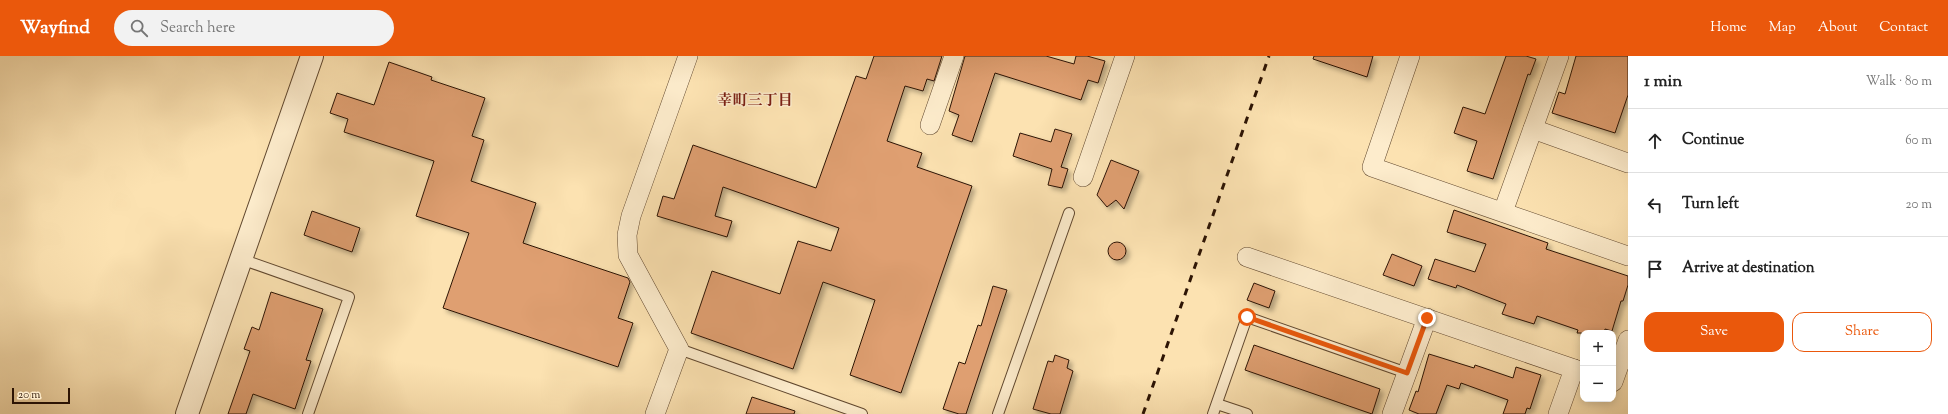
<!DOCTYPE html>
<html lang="en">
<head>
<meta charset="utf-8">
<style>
  :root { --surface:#fff; --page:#f2f2f2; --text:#222; --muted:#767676; --line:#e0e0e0; --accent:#ea580c }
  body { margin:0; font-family:"Sorts Mill Goudy","Noto Serif JP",serif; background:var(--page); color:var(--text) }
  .controls { position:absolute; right:12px; bottom:12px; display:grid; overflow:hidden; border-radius:8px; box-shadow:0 2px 10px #0003 }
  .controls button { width:36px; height:36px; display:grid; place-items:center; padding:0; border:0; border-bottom:1px solid var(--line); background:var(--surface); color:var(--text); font:20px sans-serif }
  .scale { position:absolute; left:12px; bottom:10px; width:58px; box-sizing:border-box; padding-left:4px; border:2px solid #2d1404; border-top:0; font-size:11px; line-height:14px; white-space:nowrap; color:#2d1404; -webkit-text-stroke:3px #fdeccc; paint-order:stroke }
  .stop { position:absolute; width:12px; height:12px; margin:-9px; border:3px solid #ea580c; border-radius:50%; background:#fff }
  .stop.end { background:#ea580c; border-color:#fff; box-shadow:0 1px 4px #0008 }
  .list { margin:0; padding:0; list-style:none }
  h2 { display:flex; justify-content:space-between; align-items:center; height:52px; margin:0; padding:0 16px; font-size:17px }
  h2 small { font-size:13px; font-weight:400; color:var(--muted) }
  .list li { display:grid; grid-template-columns:26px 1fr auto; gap:12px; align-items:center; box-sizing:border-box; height:64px; padding:0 16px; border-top:1px solid var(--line) }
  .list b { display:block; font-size:15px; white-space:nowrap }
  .list em { font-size:13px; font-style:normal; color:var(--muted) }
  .actions { display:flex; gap:8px; padding:12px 16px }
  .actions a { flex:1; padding:9px 0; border:1px solid var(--accent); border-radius:12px; text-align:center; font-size:14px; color:var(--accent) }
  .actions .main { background:var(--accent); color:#fff }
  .icon { flex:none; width:22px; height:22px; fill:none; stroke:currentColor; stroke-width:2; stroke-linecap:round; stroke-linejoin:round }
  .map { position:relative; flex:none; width:1628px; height:358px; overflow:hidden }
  header { display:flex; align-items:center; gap:24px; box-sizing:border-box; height:56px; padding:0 20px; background:var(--accent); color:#fff }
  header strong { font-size:19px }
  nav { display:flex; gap:22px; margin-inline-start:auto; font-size:14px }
  .search { width:280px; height:36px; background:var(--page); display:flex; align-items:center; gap:10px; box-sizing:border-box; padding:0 14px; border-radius:22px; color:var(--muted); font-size:15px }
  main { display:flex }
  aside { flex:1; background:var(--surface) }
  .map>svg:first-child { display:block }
  .building { fill:#df9f71; stroke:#2d1404; filter:url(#shadow) }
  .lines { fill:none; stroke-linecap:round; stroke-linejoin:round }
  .service-casing { stroke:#61482f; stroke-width:12 }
  .minor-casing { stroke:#61482f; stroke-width:20 }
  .tertiary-casing { stroke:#61482f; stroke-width:24 }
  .service { stroke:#fdeccc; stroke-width:10 }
  .minor { stroke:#fdeccc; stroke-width:19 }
  .tertiary { stroke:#fdeccc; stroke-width:22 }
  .rail { stroke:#2d1404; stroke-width:3; stroke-dasharray:7 7; stroke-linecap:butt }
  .route { stroke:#ea580c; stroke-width:5 }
  .labels { text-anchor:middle; stroke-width:3; stroke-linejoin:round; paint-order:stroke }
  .neighbourhood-label { font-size:15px; font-weight:bold; fill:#7a1f14; stroke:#fdeccc }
</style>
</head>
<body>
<header>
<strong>Wayfind</strong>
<div class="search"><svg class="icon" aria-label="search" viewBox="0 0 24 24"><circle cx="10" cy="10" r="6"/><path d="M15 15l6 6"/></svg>Search here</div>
<nav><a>Home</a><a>Map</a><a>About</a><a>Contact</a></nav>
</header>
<main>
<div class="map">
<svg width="1628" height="358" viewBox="0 0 1628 358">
  <defs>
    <filter id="shadow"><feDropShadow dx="3.5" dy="3.5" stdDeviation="2" flood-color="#0004"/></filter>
  </defs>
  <rect width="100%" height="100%" fill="#fce2b1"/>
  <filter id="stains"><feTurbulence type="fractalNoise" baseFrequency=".005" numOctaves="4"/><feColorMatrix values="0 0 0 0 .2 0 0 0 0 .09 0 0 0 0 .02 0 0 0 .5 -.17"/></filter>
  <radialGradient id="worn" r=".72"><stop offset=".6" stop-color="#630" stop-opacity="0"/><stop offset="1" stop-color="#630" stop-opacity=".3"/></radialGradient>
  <g class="building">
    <polygon points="874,0 942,0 934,25 927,23 923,35 905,30 887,85 922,97 917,111 972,130 901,337 850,319 875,244 823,226 793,313 691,277 712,215 780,238 798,185 831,195 839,172 723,131 715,160 732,165 727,181 657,160 663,140 674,143 693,89 816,132 856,20 866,23"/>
    <polygon points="965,0 1046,0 1074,8 1076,0 1087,0 1105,5 1098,27 1088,24 1081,44 995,17 972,86 952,79 959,59 949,55"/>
    <polygon points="1314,0 1373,0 1367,21 1313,3"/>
    <polygon points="1506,0 1526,0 1536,3 1530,19 1528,18 1493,123 1467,115 1477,85 1454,77 1463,51 1485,58"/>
    <polygon points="1576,0 1628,0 1628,39 1615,77 1552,57 1559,36 1565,38"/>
    <polygon points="389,6 432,21 431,24 485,42 472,80 484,84 471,125 536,147 523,187 628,222 630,226 618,262 633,267 618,311 443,252 469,177 416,160 434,105 344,76 348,63 330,57 337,37 374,49"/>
    <polygon points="1055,73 1072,78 1061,111 1068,113 1062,132 1048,129 1052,113 1013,100 1020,77 1051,86"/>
    <polygon points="1111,104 1139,115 1124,153 1116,144 1107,151 1097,139"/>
    <polygon points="1454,154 1548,187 1546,193 1628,220 1628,229 1623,245 1621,245 1612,275 1605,273 1604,277 1577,277 1578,274 1537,260 1534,268 1502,258 1506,248 1457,229 1456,232 1428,223 1435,203 1475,216 1486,188 1447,176"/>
    <polygon points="312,155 360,172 352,196 304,179"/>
    <circle cx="1117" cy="195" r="9"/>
    <polygon points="1392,198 1422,210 1414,230 1383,219"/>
    <polygon points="1254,227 1275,235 1269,252 1247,244"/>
    <polygon points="993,230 1007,234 966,358 959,358 943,353 959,306 965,308 978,269 981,270"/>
    <polygon points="271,236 323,253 306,304 311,305 295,353 253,338 246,358 228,358 250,295 244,293 252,271 259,274"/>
    <polygon points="1254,289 1380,333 1372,358 1245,314"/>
    <polygon points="1429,298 1474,312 1475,309 1513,322 1516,311 1541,319 1530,353 1527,352 1525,358 1503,358 1508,344 1461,327 1459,333 1447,329 1436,358 1419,358 1409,354 1416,335 1418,336"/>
    <polygon points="1055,299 1069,304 1067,312 1073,315 1060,358 1051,358 1033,353 1048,305 1053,306"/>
    <polygon points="752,341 795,355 794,358 746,358"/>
  </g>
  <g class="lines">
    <g class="service-casing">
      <g id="service">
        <polyline points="241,203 349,241 308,358"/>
        <polyline points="679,293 862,358"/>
        <polyline points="1217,348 1247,358"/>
        <polyline points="998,358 1069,157"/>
        <polyline points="1213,358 1247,261 1407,317"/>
      </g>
    </g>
    <g class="minor-casing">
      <g id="minor">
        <polyline points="1410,0 1372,111 1628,200"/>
        <polyline points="930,69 954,0"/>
        <polyline points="1533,73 1628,107"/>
        <polyline points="1083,121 1125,0"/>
        <polyline points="1503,156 1559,0"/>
        <polyline points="1247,201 1583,316"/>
        <polyline points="1613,326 1628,284"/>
        <polyline points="655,358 679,293 628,199 627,179 631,160 688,0"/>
        <polyline points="1392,358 1427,262"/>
        <polyline points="1558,358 1574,313"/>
      </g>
    </g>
    <g class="tertiary-casing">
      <polyline id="tertiary" points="187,358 312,0"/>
    </g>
    <use href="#service" class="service"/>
    <use href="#minor" class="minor"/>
    <use href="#tertiary" class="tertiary"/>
    <polyline class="rail" points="1143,358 1269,0"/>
  </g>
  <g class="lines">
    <polyline class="route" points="1247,261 1407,317 1427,262"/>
  </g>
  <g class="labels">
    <g class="neighbourhood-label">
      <text x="755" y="49">幸町三丁目</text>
    </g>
  </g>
  <rect width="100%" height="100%" filter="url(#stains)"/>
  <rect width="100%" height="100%" fill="url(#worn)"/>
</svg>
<div class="controls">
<button>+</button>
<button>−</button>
</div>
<div class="scale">20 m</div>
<div class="stop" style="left:1247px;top:261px"></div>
<div class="stop end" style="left:1427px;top:262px"></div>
</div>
<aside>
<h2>1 min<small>Walk · 80 m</small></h2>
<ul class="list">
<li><svg class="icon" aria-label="ahead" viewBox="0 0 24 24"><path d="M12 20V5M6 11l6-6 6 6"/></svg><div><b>Continue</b></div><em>60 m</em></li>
<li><svg class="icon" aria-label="left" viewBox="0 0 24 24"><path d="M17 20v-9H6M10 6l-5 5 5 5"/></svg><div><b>Turn left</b></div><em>20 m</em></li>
<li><svg class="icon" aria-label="arrive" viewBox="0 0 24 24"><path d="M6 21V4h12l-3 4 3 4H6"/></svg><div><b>Arrive at destination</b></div></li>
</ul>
<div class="actions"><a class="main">Save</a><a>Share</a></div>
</aside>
</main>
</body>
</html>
